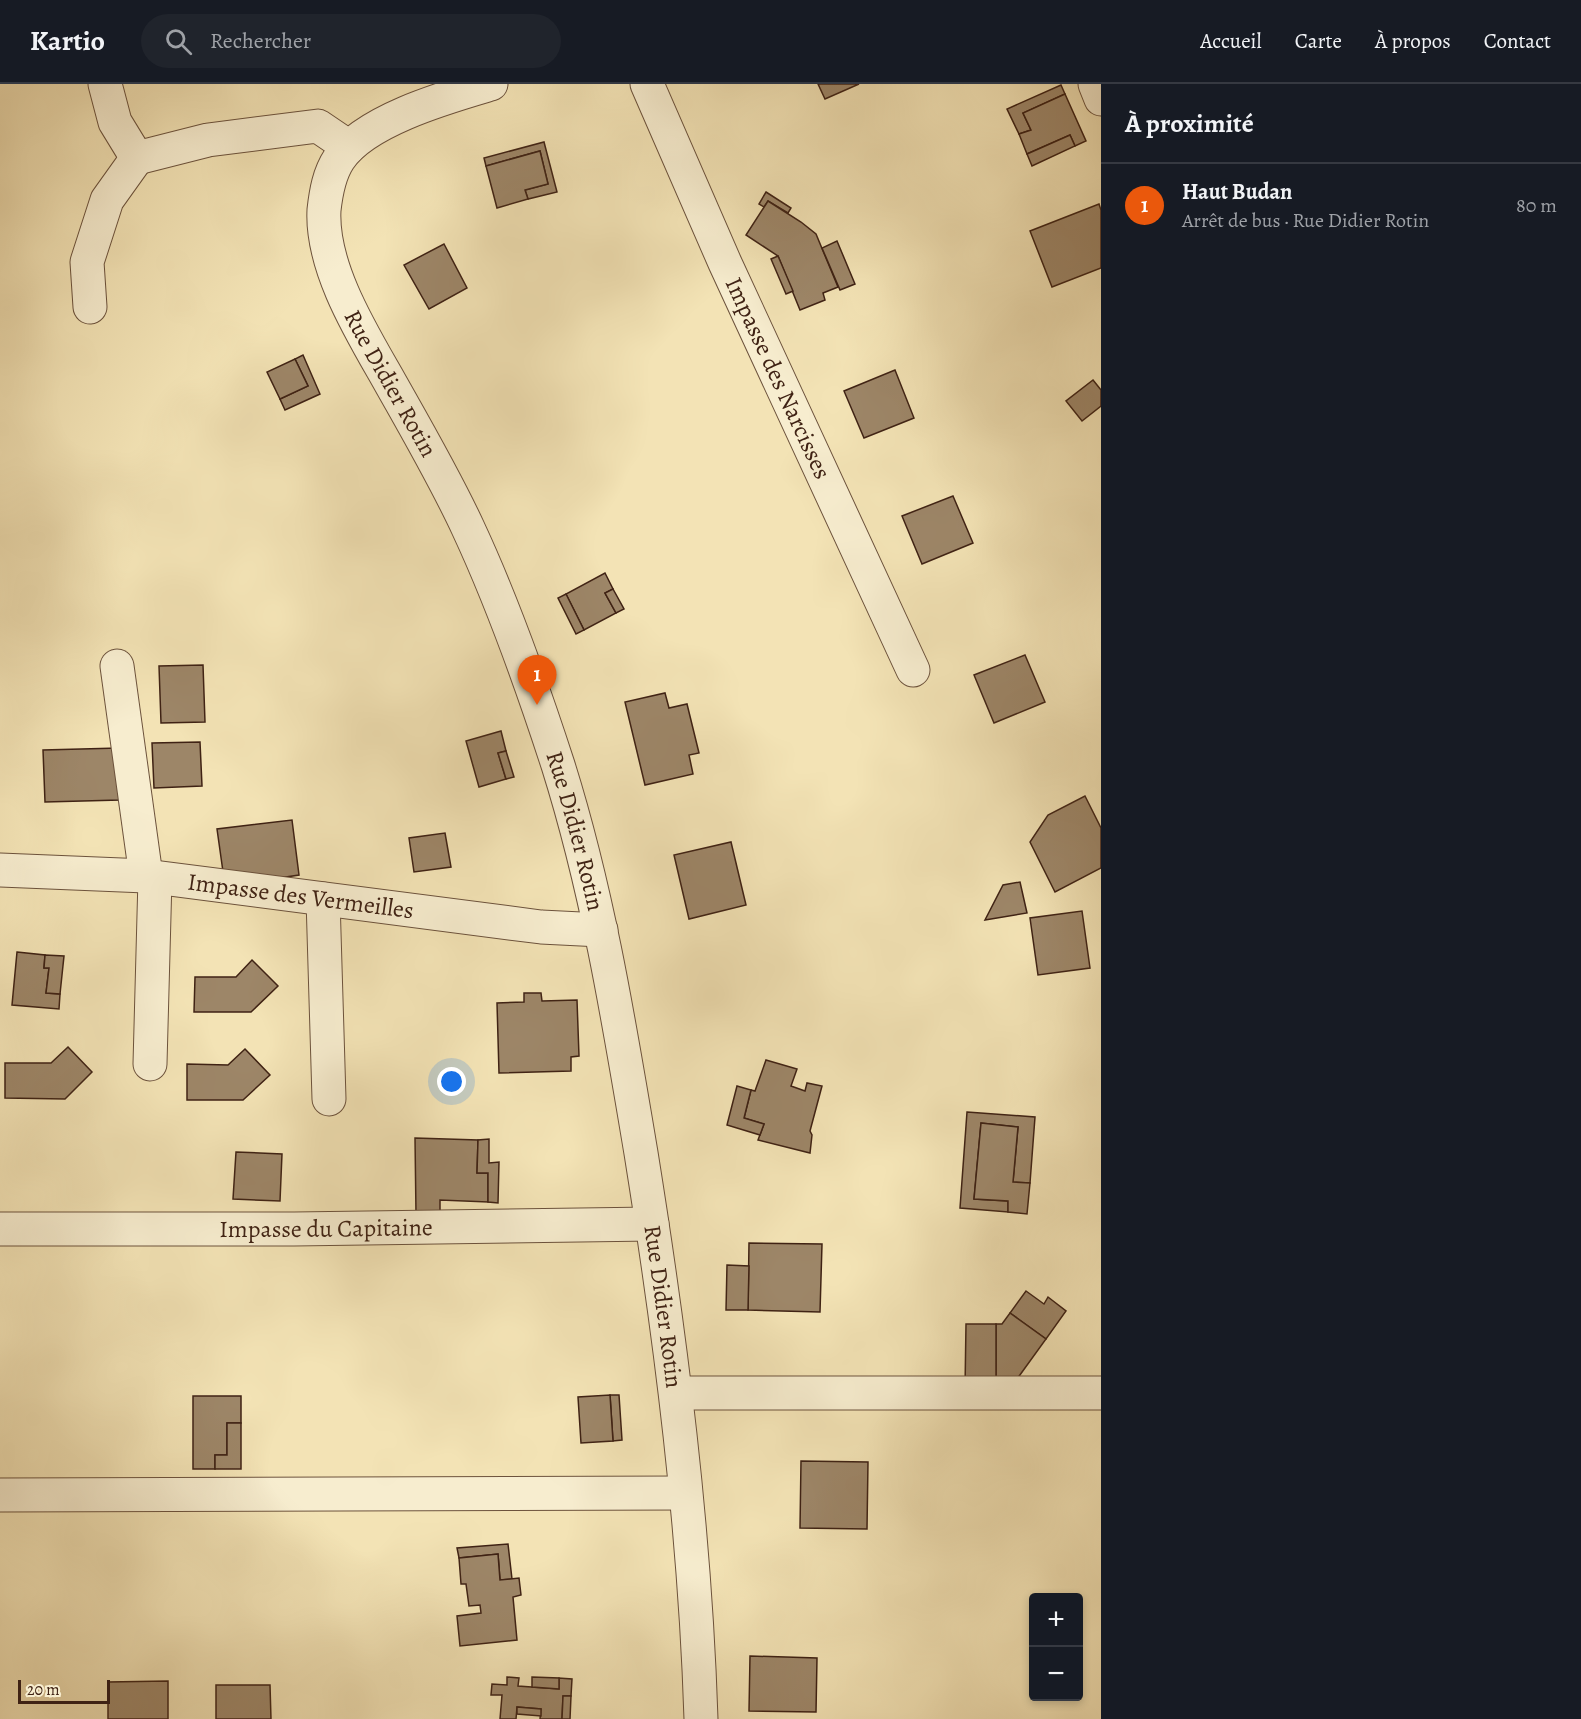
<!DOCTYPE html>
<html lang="fr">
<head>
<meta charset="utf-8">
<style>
  :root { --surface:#171b24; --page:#20242c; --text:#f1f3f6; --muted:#9ea1a6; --line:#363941; --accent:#ea580c }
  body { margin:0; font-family:Alegreya,serif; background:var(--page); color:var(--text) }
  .controls { position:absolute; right:18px; bottom:18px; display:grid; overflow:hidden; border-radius:6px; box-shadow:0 3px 9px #0003 }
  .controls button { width:54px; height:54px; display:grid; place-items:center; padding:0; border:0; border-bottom:2px solid var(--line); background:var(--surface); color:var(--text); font:30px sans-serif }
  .scale { position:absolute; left:18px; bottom:15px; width:92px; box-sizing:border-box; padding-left:6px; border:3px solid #3f2214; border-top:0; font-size:16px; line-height:21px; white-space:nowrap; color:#3f2214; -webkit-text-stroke:4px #f7edcf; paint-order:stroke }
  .you { position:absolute; left:452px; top:998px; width:21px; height:21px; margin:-15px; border:4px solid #fff; border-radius:50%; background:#1a73e8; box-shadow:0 0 0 9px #1a73e833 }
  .badge { display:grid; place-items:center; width:39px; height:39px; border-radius:50%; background:var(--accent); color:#fff; font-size:20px; font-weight:700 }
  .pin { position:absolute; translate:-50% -50px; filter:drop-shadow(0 2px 3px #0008) }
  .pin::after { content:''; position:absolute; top:32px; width:21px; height:18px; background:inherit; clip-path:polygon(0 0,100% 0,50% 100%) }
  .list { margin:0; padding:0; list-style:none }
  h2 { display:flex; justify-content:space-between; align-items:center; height:78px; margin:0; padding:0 24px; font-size:26px }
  h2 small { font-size:20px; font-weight:400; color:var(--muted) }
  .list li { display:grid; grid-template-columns:39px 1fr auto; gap:18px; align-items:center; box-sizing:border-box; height:84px; padding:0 24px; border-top:2px solid var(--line) }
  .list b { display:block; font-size:22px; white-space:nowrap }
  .list p { margin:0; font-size:20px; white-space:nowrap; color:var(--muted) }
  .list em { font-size:20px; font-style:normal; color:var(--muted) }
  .icon { flex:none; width:33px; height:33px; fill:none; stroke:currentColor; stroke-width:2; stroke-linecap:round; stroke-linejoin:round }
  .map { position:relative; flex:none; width:1101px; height:1635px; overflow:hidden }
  header { display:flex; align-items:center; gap:36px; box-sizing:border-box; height:84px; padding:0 30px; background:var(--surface); border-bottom:2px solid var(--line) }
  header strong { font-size:28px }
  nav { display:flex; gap:33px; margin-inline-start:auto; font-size:21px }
  .search { width:420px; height:54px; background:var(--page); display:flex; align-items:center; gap:15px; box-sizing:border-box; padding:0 21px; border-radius:33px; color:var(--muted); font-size:22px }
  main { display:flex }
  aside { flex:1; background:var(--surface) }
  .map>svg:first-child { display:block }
  .building { fill:#9d8668; stroke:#3f2214; stroke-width:1.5 }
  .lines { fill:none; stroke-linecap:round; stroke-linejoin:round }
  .minor-casing { stroke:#6c523c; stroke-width:35 }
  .minor { stroke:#f7edcf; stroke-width:33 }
  .labels { text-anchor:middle; stroke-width:5; stroke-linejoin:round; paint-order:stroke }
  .street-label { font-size:24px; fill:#3f2214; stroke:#f7edcf }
</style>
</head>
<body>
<header>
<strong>Kartio</strong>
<div class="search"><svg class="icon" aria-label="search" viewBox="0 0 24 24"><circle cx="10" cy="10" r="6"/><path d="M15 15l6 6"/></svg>Rechercher</div>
<nav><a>Accueil</a><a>Carte</a><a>À propos</a><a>Contact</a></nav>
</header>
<main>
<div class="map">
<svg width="1101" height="1635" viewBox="0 0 1101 1635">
  <rect width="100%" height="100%" fill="#f3e3b5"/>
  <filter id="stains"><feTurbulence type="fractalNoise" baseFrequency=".00333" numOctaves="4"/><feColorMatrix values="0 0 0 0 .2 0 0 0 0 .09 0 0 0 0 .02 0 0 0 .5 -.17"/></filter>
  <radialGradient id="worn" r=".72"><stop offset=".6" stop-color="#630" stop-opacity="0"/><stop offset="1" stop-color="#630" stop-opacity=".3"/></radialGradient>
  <g class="building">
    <polygon points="818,0 859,0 825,15"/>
    <polygon points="1061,1 1065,10 1023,29 1031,46 1019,50 1007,25"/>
    <polygon points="1065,10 1086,57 1075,62 1070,51 1027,70 1019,50 1031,46 1023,29"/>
    <polygon points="1070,51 1075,62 1032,82 1027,70"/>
    <polygon points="544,58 557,108 528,115 525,106 548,100 540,67 486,82 484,74"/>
    <polygon points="540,67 548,100 525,106 528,115 497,124 486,82"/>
    <polygon points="766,108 791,124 788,129 768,117 764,123 759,120"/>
    <polygon points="768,117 801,138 816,150 838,203 823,209 825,216 800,226 778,172 746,151"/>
    <polygon points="1099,120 1101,126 1101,184 1052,203 1030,147"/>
    <polygon points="837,157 855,200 840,206 822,164"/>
    <polygon points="444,160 467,204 429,225 404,181"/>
    <polygon points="778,172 793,207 786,210 771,175"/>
    <polygon points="303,271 320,310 285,326 280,315 308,302 295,275"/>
    <polygon points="295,275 308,302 280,315 267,288"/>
    <polygon points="895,286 914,334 864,354 844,307"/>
    <polygon points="1093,296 1101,306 1101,322 1082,337 1066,317"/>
    <polygon points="953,412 973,459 922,480 902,432"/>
    <polygon points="605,489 613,505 605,509 616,529 584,546 566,510"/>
    <polygon points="613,505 624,525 616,529 605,509"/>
    <polygon points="566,510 584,546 576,550 558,514"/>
    <polygon points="1025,571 1045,618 994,639 974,591"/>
    <polygon points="203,581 205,638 161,639 159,582"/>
    <polygon points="665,609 669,624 687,620 699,669 689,671 693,690 645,701 625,618"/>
    <polygon points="501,647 506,667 498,669 506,695 479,703 466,657"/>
    <polygon points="200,658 202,702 154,704 152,659"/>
    <polygon points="119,664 120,716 45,718 43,666"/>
    <polygon points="506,667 514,693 506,695 498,669"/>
    <polygon points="1085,712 1101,744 1101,784 1055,808 1030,758 1048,731"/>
    <polygon points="292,736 299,791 225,802 217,745"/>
    <polygon points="445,749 451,783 414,788 409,754"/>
    <polygon points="731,758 746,821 689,835 674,771"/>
    <polygon points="1020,798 1027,829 985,836 1003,801"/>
    <polygon points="1082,827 1090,884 1038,891 1030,834"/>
    <polygon points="17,868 45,871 44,884 49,884 46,909 60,910 59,925 12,921"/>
    <polygon points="45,871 64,872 60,910 46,909 49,884 44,884"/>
    <polygon points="252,876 278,902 251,928 194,928 195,893 236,893"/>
    <polygon points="524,909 541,909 542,917 577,916 579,972 571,973 571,987 499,989 497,919 524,918"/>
    <polygon points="68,963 92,988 65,1015 5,1014 5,979 51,979"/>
    <polygon points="245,965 270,991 243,1016 187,1016 187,980 228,981"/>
    <polygon points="766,976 797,985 791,1002 805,1007 807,999 822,1002 810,1047 812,1051 810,1069 758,1056 764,1040 744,1034 751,1006 755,1007"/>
    <polygon points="737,1002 751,1006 744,1034 764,1040 760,1051 727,1041"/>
    <polygon points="967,1028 1035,1033 1030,1099 1013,1098 1018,1043 981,1039 974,1115 1008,1117 1008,1128 960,1124"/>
    <polygon points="981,1039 1018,1043 1013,1098 1030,1099 1027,1130 1008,1128 1008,1117 974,1115"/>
    <polygon points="415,1054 478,1056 477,1089 488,1089 488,1118 440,1116 440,1130 416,1130"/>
    <polygon points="489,1055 489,1079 499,1078 498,1119 488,1118 488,1089 477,1089 478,1056"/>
    <polygon points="236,1068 282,1070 280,1117 233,1115"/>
    <polygon points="749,1159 822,1160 820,1228 748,1226"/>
    <polygon points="727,1181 749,1182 748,1226 726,1226"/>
    <polygon points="1026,1207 1044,1220 1048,1213 1066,1227 1046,1255 1010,1229"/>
    <polygon points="1010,1229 1046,1255 1009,1306 996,1306 996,1240 1002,1240"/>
    <polygon points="966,1240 996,1240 996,1306 965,1305"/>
    <polygon points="610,1311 619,1311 622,1356 613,1357"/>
    <polygon points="610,1311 613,1357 581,1359 578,1313"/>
    <polygon points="193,1312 241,1312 241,1339 227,1339 227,1371 215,1371 215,1385 193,1385"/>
    <polygon points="227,1339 241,1339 241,1385 215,1385 215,1371 227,1371"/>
    <polygon points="801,1377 868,1378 867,1445 800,1444"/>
    <polygon points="508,1460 512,1495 500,1496 498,1470 459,1474 457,1464"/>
    <polygon points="498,1470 500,1496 519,1494 521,1511 513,1513 517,1556 460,1562 457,1532 481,1529 480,1521 469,1522 466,1500 461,1500 459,1474"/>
    <polygon points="750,1572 817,1574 816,1628 749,1627"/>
    <polygon points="507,1593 519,1594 518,1602 559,1605 559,1594 572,1595 571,1612 563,1612 562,1635 540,1635 541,1625 517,1623 516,1635 500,1635 502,1611 491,1611 492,1600 507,1601"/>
    <polygon points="532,1593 559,1594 559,1605 532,1603"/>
    <polygon points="168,1597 168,1635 108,1635 108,1598"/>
    <polygon points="216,1601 270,1601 271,1635 216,1635"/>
    <polygon points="563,1612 571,1612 570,1635 562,1635"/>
    <polygon points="517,1623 541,1625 541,1632 517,1630"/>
  </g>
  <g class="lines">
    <g class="minor-casing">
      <g id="minor">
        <polyline points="105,0 115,38 137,74 208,56 318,42 349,63"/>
        <path id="s1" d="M 491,0 C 447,13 365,36 339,75 C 329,90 326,108 324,126 C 321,182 360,246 387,293 C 414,341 445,394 468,444 C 504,521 532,601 558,681 C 598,808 619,938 641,1069 C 671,1256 695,1445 701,1635"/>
        <path id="s2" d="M 647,0 L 725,179 L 913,586"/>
        <polyline points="1095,0 1101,15"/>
        <polyline points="90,223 87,178 107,116 137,74"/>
        <polyline points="117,582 146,792"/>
        <path id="s3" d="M 0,786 L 146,792 L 541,843 L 601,846"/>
        <polyline points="323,815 329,1015"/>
        <polyline points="150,980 155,794"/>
        <path id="s4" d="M 0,1145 L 294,1145 L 652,1140"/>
        <polyline points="676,1309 1101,1309"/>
        <polyline points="0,1411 685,1409"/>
      </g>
    </g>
    <use href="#minor" class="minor"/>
  </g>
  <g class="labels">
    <g class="street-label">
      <text dy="8" stroke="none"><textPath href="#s2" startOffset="322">Impasse des Narcisses</textPath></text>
      <text dy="8" stroke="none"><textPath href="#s1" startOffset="414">Rue Didier Rotin</textPath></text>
      <text dy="8" stroke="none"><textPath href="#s1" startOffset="900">Rue Didier Rotin</textPath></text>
      <text dy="8" stroke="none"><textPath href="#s3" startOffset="302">Impasse des Vermeilles</textPath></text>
      <text dy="8" stroke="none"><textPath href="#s4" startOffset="326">Impasse du Capitaine</textPath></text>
      <text dy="8" stroke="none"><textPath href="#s1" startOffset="1384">Rue Didier Rotin</textPath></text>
    </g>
  </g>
  <rect width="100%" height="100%" filter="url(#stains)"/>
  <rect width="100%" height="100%" fill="url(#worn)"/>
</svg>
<div class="controls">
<button>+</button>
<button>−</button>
</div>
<div class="scale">20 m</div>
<div class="you"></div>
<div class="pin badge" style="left:537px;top:621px">1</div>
</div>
<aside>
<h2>À proximité<small></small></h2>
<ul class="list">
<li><span class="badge">1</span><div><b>Haut Budan</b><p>Arrêt de bus · Rue Didier Rotin</p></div><em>80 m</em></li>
</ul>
</aside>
</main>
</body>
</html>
